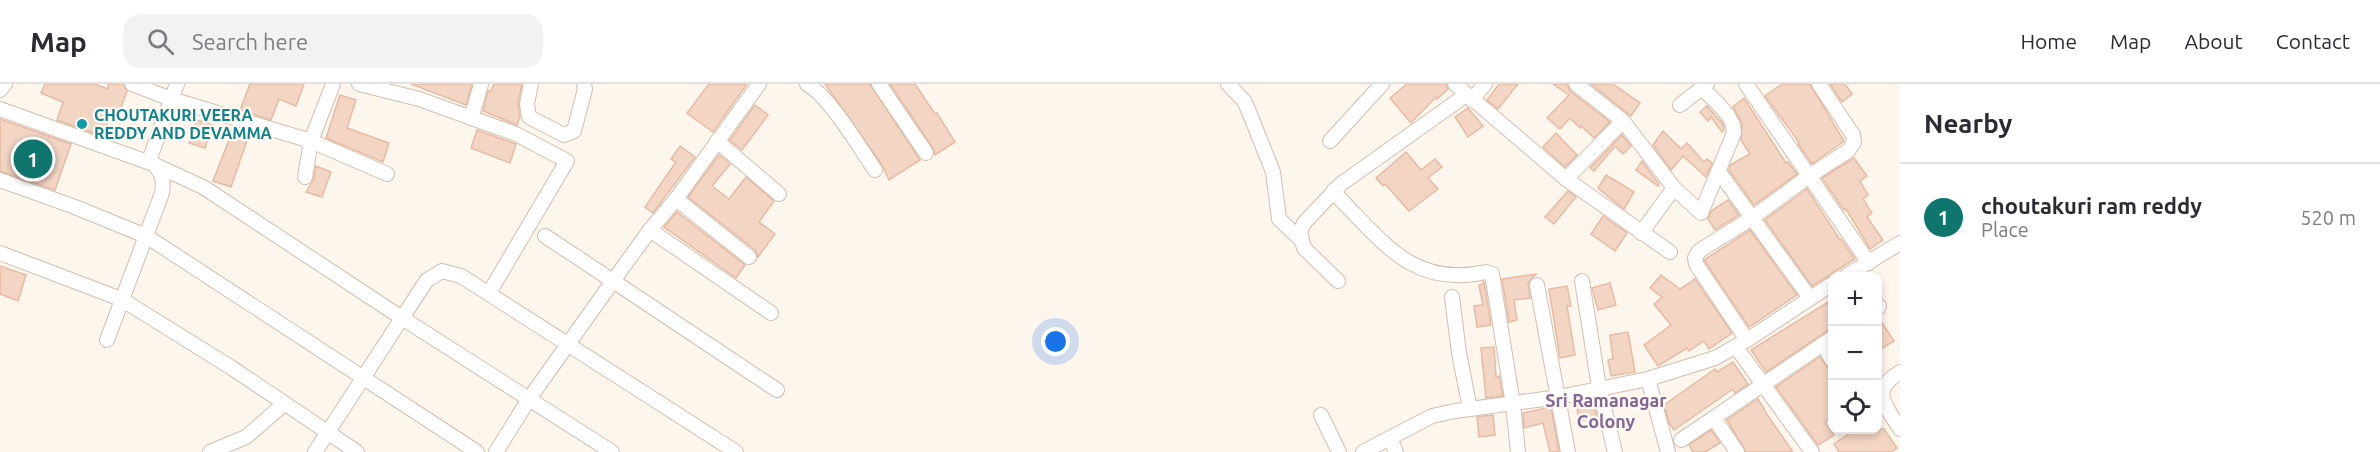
<!DOCTYPE html>
<html lang="en">
<head>
<meta charset="utf-8">
<style>
  :root { --surface:#fff; --page:#f2f2f3; --text:#2b2b33; --muted:#7c7c81; --line:#e1e1e2; --accent:#0f766e }
  body { margin:0; font-family:Ubuntu,sans-serif; background:var(--page); color:var(--text) }
  .controls { position:absolute; right:18px; bottom:18px; display:grid; overflow:hidden; border-radius:12px; box-shadow:0 3px 9px #0003 }
  .controls button { width:54px; height:54px; display:grid; place-items:center; padding:0; border:0; border-bottom:2px solid var(--line); background:var(--surface); color:var(--text); font:30px sans-serif }
  .you { position:absolute; left:1056px; top:258px; width:21px; height:21px; margin:-15px; border:4px solid #fff; border-radius:50%; background:#1a73e8; box-shadow:0 0 0 9px #1a73e833 }
  .badge { display:grid; place-items:center; width:39px; height:39px; border-radius:50%; background:var(--accent); color:#fff; font-size:20px; font-weight:700 }
  .pin { position:absolute; translate:-50% -50%; border:3px solid #fff; box-shadow:0 2px 6px #0006 }
  .list { margin:0; padding:0; list-style:none }
  h2 { display:flex; justify-content:space-between; align-items:center; height:78px; margin:0; padding:0 24px; font-size:26px }
  h2 small { font-size:20px; font-weight:400; color:var(--muted) }
  .list li { display:grid; grid-template-columns:39px 1fr auto; gap:18px; align-items:center; box-sizing:border-box; height:108px; padding:0 24px; border-top:2px solid var(--line) }
  .list b { display:block; font-size:22px; white-space:nowrap }
  .list p { margin:0; font-size:20px; white-space:nowrap; color:var(--muted) }
  .list em { font-size:20px; font-style:normal; color:var(--muted) }
  .icon { flex:none; width:33px; height:33px; fill:none; stroke:currentColor; stroke-width:2; stroke-linecap:round; stroke-linejoin:round }
  .map { position:relative; flex:none; width:1900px; height:368px; overflow:hidden }
  header { display:flex; align-items:center; gap:36px; box-sizing:border-box; height:84px; padding:0 30px; background:var(--surface); border-bottom:2px solid var(--line) }
  header strong { font-size:28px }
  nav { display:flex; gap:33px; margin-inline-start:auto; font-size:21px }
  .search { width:420px; height:54px; background:var(--page); display:flex; align-items:center; gap:15px; box-sizing:border-box; padding:0 21px; border-radius:18px; color:var(--muted); font-size:22px }
  main { display:flex }
  aside { flex:1; background:var(--surface) }
  .map>svg:first-child { display:block }
  .building { fill:#f3d5c3; stroke:#e6bba3; stroke-width:1.5 }
  .lines { fill:none; stroke-linecap:round; stroke-linejoin:round }
  .minor-casing { stroke:#d1beb0; stroke-width:16 }
  .minor { stroke:#fff; stroke-width:14 }
  .culture-dot { fill:#0f9aa8; stroke:#fffaf3; stroke-width:2 }
  .labels { text-anchor:middle; stroke-width:4.5; stroke-linejoin:round; paint-order:stroke }
  .culture-label { font-size:16px; font-weight:bold; fill:#0d838f; stroke:#fffaf3; text-anchor:start }
  .neighbourhood-label { font-size:18px; font-weight:bold; fill:#846695; stroke:#fffaf3 }
</style>
</head>
<body>
<header>
<strong>Map</strong>
<div class="search"><svg class="icon" aria-label="search" viewBox="0 0 24 24"><circle cx="10" cy="10" r="6"/><path d="M15 15l6 6"/></svg>Search here</div>
<nav><a>Home</a><a>Map</a><a>About</a><a>Contact</a></nav>
</header>
<main>
<div class="map">
<svg width="1900" height="368" viewBox="0 0 1900 368">
  <rect width="100%" height="100%" fill="#fdf6ec"/>
  <g class="building">
    <polygon points="45,0 95,0 108,5 108,0 123,0 127,7 116,37 109,35 102,52 57,36 63,18 41,9"/>
    <polygon points="250,0 304,0 296,22 279,15 271,36 240,26"/>
    <polygon points="411,0 472,0 466,21"/>
    <polygon points="494,0 522,0 518,19 520,33 517,41 483,27 488,7 491,7"/>
    <polygon points="709,0 747,0 713,48 687,29"/>
    <polygon points="825,0 870,0 920,76 889,96 882,81"/>
    <polygon points="890,0 915,0 935,30 937,29 955,58 935,71 933,64"/>
    <polygon points="1407,0 1446,0 1448,5 1437,15 1436,13 1411,39 1390,14"/>
    <polygon points="1499,0 1518,0 1498,25 1487,16"/>
    <polygon points="1553,0 1567,0 1570,7 1610,38 1594,54 1581,42 1580,44 1570,34 1560,45 1547,34 1569,11"/>
    <polygon points="1591,0 1613,0 1640,19 1631,32"/>
    <polygon points="1782,0 1810,0 1844,57 1812,80 1798,60 1799,58 1765,12"/>
    <polygon points="1830,0 1845,0 1852,10 1842,18"/>
    <polygon points="340,11 356,16 347,44 389,59 383,78 326,54"/>
    <polygon points="1744,14 1786,79 1788,78 1797,90 1754,121 1729,86 1730,81 1750,70 1741,56 1742,39 1733,23"/>
    <polygon points="755,21 768,31 742,66 730,56"/>
    <polygon points="1707,22 1723,40 1724,46 1722,48 1711,33 1708,37 1700,28"/>
    <polygon points="1468,24 1483,42 1468,53 1455,33"/>
    <polygon points="0,35 71,60 55,106 0,87"/>
    <polygon points="197,36 213,41 205,64 189,59"/>
    <polygon points="234,43 250,48 231,103 213,97"/>
    <polygon points="477,46 516,60 510,79 471,64"/>
    <polygon points="1663,47 1681,65 1687,59 1704,78 1707,75 1712,79 1706,93 1683,72 1671,86 1653,61"/>
    <polygon points="1556,49 1577,71 1565,83 1543,63"/>
    <polygon points="1622,51 1631,62 1623,70 1615,62 1594,87 1590,84"/>
    <polygon points="680,62 695,73 653,129 645,123 676,78 671,75"/>
    <polygon points="1406,68 1421,86 1435,75 1442,83 1428,94 1438,105 1409,127 1385,100 1383,102 1376,94"/>
    <polygon points="719,71 730,80 712,102 729,115 746,93 774,117 759,138 775,150 758,173 755,166 688,113"/>
    <polygon points="1854,74 1867,92 1860,97 1868,111 1863,115 1872,129 1867,133 1883,156 1870,165 1846,125 1844,126 1822,94"/>
    <polygon points="1642,77 1659,100 1658,102 1636,86"/>
    <polygon points="316,82 331,88 322,113 306,108 314,95"/>
    <polygon points="1606,91 1634,108 1624,125 1598,104"/>
    <polygon points="1807,105 1840,156 1841,155 1855,175 1812,202 1765,136"/>
    <polygon points="1568,107 1576,113 1554,140 1545,133"/>
    <polygon points="1728,116 1739,131 1715,146 1708,135 1711,127"/>
    <polygon points="677,128 745,181 736,194 664,143"/>
    <polygon points="1603,132 1627,149 1615,167 1591,150"/>
    <polygon points="1750,146 1797,211 1749,243 1704,176"/>
    <polygon points="0,182 26,191 18,217 0,210"/>
    <polygon points="1536,190 1528,199 1530,214 1514,216 1517,236 1509,238 1502,195"/>
    <polygon points="1661,191 1680,205 1695,195 1732,249 1709,265 1704,257 1689,267 1687,264 1658,282 1644,261 1671,241 1654,220 1662,213 1650,204"/>
    <polygon points="1483,198 1484,198 1491,241 1477,243 1474,222 1483,221 1479,201 1484,200"/>
    <polygon points="1610,199 1616,221 1598,226 1592,204"/>
    <polygon points="1567,202 1571,222 1567,222 1575,271 1560,274 1549,205"/>
    <polygon points="1833,215 1833,245 1827,247 1766,288 1751,266"/>
    <polygon points="1878,233 1894,257 1878,267"/>
    <polygon points="1628,248 1635,288 1611,292 1608,276 1613,275 1610,251"/>
    <polygon points="1494,263 1496,293 1499,292 1503,312 1486,314 1481,264"/>
    <polygon points="1820,273 1827,283 1833,285 1833,333 1825,338 1834,351 1818,361 1776,303"/>
    <polygon points="1733,278 1748,300 1735,309 1733,305 1674,346 1669,339 1664,321 1715,285 1717,288"/>
    <polygon points="1593,315 1597,334 1579,337 1576,319"/>
    <polygon points="1758,315 1768,332 1793,368 1746,368 1727,336"/>
    <polygon points="1551,323 1559,367 1555,368 1550,368 1543,339 1524,344 1523,329"/>
    <polygon points="1493,331 1495,351 1479,353 1477,333"/>
    <polygon points="1856,345 1884,345 1897,364 1891,368 1839,368 1834,360"/>
    <polygon points="1711,346 1720,359 1705,368 1693,368 1689,361"/>
  </g>
  <g class="lines">
    <g class="minor-casing">
      <g id="minor">
        <polyline points="132,0 171,15 311,57 387,90"/>
        <polyline points="359,0 419,15 516,50 567,77 489,209"/>
        <polyline points="531,0 527,20 529,33 564,51 574,47 585,5 584,0"/>
        <polyline points="759,0 676,115 650,146 613,197 777,306"/>
        <path d="M 807,0 C 830,13 859,63 875,86"/>
        <polyline points="879,0 926,69"/>
        <polyline points="1228,0 1245,18 1273,88 1279,135 1300,155"/>
        <polyline points="1455,0 1566,95 1670,168"/>
        <polyline points="1576,0 1623,37 1674,104 1641,149"/>
        <polyline points="1746,0 1869,179"/>
        <polyline points="0,6 5,0"/>
        <polyline points="1472,16 1485,0"/>
        <polyline points="1680,21 1702,4"/>
        <polyline points="0,25 153,80 203,103 402,234 315,368"/>
        <polyline points="471,34 481,0"/>
        <polyline points="717,57 779,110"/>
        <polyline points="1330,57 1382,0"/>
        <polyline points="1719,88 1810,214"/>
        <polyline points="305,93 311,57 333,0"/>
        <polyline points="1566,95 1623,37"/>
        <polyline points="0,96 75,123 146,152 477,368"/>
        <path d="M 1674,104 L 1701,129 L 1734,49 C 1734,31 1714,17 1702,4 L 1707,0"/>
        <path d="M 1334,106 L 1339,114 C 1384,159 1414,204 1486,188 L 1492,190 L 1513,320 L 1518,368"/>
        <polyline points="676,115 749,173"/>
        <polyline points="650,146 771,229"/>
        <polyline points="0,169 121,215 232,284 357,368"/>
        <polyline points="1846,192 1900,159"/>
        <polyline points="1338,197 1304,164 1300,148 1304,139 1341,100 1466,11"/>
        <polyline points="1582,197 1599,303 1615,368"/>
        <polyline points="1537,201 1568,368"/>
        <polyline points="1452,213 1459,269 1470,325"/>
        <polyline points="1878,224 1879,222"/>
        <path d="M 107,256 L 162,109 C 165,88 159,90 150,74 L 177,0"/>
        <polyline points="1747,256 1696,180 1695,174 1699,167 1752,134 1809,92 1848,67 1854,58 1853,51 1819,0"/>
        <polyline points="1823,260 1832,276"/>
        <polyline points="1736,263 1812,368"/>
        <path d="M 1900,288 C 1869,308 1885,320 1900,345"/>
        <polyline points="1648,295 1668,368"/>
        <polyline points="1321,331 1339,368"/>
        <polyline points="1714,334 1737,368"/>
        <polyline points="1390,354 1396,368"/>
        <polyline points="1681,356 1832,254"/>
        <polyline points="210,368 246,353 284,320"/>
        <polyline points="496,368 529,315 613,197 545,152"/>
        <polyline points="612,368 402,234 427,196 442,187 461,192 736,368"/>
        <polyline points="1363,368 1432,332 1455,327 1559,313 1648,295 1715,274 1747,256 1832,200"/>
      </g>
    </g>
    <use href="#minor" class="minor"/>
  </g>
  <circle class="culture-dot" cx="82" cy="40" r="6"/>
  <g class="labels">
    <g class="culture-label">
      <text x="94" y="37">CHOUTAKURI VEERA<tspan x="94" dy="18">REDDY AND DEVAMMA</tspan></text>
    </g>
    <g class="neighbourhood-label">
      <text x="1606" y="323">Sri Ramanagar<tspan x="1606" dy="21">Colony</tspan></text>
    </g>
  </g>
</svg>
<div class="controls">
<button>+</button>
<button>−</button>
<button><svg class="icon" aria-label="locate" viewBox="0 0 24 24"><circle cx="12" cy="12" r="6"/><path d="M12 2v4M12 18v4M2 12h4M18 12h4"/></svg></button>
</div>
<div class="you"></div>
<div class="pin badge" style="left:33px;top:75px">1</div>
</div>
<aside>
<h2>Nearby<small></small></h2>
<ul class="list">
<li><span class="badge">1</span><div><b>choutakuri ram reddy</b><p>Place</p></div><em>520 m</em></li>
</ul>
</aside>
</main>
</body>
</html>
